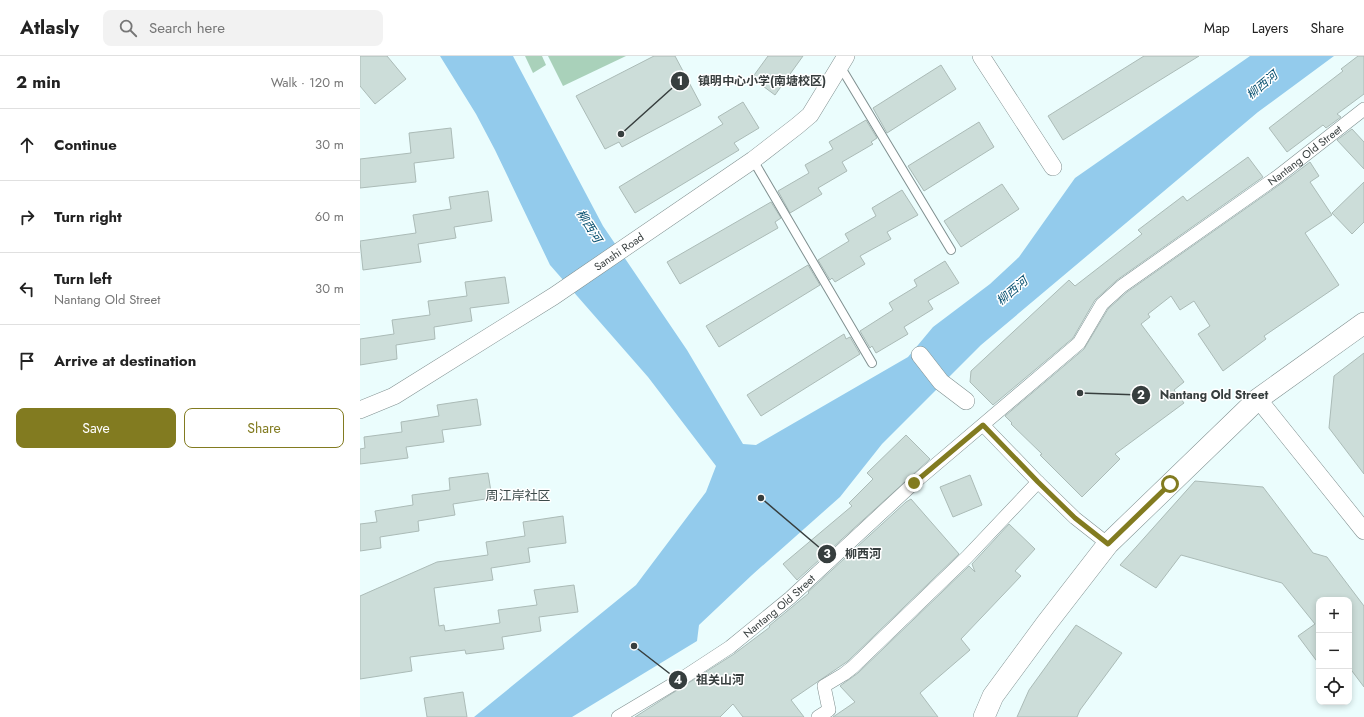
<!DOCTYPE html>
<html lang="en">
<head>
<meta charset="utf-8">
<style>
  :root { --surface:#fff; --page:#f2f2f2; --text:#222; --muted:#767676; --line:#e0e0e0; --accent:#827b20 }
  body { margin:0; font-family:Jost,"Noto Sans SC",sans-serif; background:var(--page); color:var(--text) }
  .controls { position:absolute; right:12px; bottom:12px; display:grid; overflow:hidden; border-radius:8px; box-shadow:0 2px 6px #0003 }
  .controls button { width:36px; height:36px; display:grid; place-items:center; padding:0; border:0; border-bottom:1px solid var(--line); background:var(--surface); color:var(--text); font:20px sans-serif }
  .stop { position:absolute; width:12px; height:12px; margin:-9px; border:3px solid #827b20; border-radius:50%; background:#fff }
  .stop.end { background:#827b20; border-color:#fff; box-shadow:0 1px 4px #0008 }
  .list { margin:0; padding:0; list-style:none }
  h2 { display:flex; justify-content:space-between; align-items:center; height:52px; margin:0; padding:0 16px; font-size:17px }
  h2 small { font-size:13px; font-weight:400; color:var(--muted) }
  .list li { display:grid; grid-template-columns:26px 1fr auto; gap:12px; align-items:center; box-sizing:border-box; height:72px; padding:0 16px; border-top:1px solid var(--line) }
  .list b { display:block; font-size:15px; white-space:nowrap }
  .list p { margin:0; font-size:13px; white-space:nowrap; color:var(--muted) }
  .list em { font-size:13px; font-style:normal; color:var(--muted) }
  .actions { display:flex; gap:8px; padding:12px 16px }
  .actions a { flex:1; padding:9px 0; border:1px solid var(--accent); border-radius:8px; text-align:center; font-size:14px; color:var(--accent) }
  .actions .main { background:var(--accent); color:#fff }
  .icon { flex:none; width:22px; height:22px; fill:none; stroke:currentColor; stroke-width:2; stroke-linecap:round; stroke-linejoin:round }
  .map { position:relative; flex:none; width:1004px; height:661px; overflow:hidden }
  header { display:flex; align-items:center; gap:24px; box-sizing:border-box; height:56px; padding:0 20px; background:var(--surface); border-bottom:1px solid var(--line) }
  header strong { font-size:19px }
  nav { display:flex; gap:22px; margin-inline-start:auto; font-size:14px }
  .search { width:280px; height:36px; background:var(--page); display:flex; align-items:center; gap:10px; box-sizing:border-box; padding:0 14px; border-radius:8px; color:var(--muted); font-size:15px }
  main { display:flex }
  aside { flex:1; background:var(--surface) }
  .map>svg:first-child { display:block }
  .green { fill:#a9d1ba }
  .water { fill:#93cbec }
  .building { fill:#ccddd9; stroke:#abbbb7 }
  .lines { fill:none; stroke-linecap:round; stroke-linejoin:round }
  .service-casing { stroke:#809090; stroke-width:10 }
  .pedestrian-casing { stroke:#809090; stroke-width:14 }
  .minor-casing { stroke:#809090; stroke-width:18 }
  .tertiary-casing { stroke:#809090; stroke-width:22 }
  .service { stroke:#fff; stroke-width:8 }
  .pedestrian { stroke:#fff; stroke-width:13 }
  .minor { stroke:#fff; stroke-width:17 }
  .tertiary { stroke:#fff; stroke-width:21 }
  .route { stroke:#827b20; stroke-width:5 }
  .labels { text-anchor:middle; stroke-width:3; stroke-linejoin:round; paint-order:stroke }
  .street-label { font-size:11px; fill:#373e3e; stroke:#fff }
  .water-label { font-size:12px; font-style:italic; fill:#075070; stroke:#fff }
  .quarter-label { font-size:13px; fill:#3b4a4a; stroke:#fff }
  .leader { fill:none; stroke:#373e3e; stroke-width:1.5 }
  .callout-dot { fill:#373e3e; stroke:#fff; stroke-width:1.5 }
  .mark-label { font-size:12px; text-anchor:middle; font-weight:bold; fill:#fff }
  .callout-label { font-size:12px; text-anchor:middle; font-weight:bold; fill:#373e3e; stroke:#fff; stroke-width:3; stroke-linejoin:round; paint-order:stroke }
</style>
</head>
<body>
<header>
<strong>Atlasly</strong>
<div class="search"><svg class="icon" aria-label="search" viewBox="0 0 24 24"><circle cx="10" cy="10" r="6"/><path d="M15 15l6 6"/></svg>Search here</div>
<nav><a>Map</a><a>Layers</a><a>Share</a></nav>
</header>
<main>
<aside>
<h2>2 min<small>Walk · 120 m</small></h2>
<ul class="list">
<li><svg class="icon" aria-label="ahead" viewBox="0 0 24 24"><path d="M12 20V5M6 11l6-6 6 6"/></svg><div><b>Continue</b></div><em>30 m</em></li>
<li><svg class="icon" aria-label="right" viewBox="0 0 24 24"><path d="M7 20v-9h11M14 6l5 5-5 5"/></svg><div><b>Turn right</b></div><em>60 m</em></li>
<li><svg class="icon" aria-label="left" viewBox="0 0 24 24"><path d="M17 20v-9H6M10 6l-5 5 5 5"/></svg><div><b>Turn left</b><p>Nantang Old Street</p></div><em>30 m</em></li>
<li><svg class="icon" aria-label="arrive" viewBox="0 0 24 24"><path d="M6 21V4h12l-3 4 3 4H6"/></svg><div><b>Arrive at destination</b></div></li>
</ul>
<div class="actions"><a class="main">Save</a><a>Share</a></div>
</aside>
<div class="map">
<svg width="1004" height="661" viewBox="0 0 1004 661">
  <rect width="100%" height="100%" fill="#ebfdfd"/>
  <g class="green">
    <polygon points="165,0 182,0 186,9 173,17"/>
    <polygon points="188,0 266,0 203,30"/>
  </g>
  <polygon class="water" points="80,0 153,0 243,170 327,294 383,388 396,389 548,301 573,271 630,228 659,201 715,122 890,0 974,0 898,56 621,289 522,388 480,441 392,519 339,569 337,585 212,661 114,661 276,529 346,436 356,410 288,321 190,209 135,94 116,58"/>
  <g class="building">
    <polygon points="0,0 27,0 46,23 15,48 0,30"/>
    <polygon points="294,0 315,0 341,49 262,91 259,86 245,93 216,40"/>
    <polygon points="408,0 443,0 415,39 392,22"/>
    <polygon points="784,0 839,0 703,84 688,60"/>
    <polygon points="998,0 1004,0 1004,38 977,58 981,61 966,72 963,69 927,96 909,72 983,15 981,13"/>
    <polygon points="581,9 596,33 527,77 513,52"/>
    <polygon points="383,46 399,72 374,87 379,94 275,157 259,131 363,68 358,61"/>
    <polygon points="506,64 517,82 511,86 513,88 482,106 487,115 458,132 462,138 430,157 418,135 449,117 445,109 473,93 469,86"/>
    <polygon points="619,66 634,91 564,135 548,110"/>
    <polygon points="91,72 94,102 54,107 56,126 0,132 0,103 51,97 49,77"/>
    <polygon points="992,73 1004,86 1004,113 977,84"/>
    <polygon points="888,101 903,121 757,224 735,244 713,282 633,349 610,326 611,315 709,224 715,230 782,178 778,174 823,140 827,145"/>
    <polygon points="950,106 959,120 950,126 972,159 945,177 979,229 904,280 906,283 863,315 838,278 850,270 834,245 820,254 811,240 788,258 790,261 781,268 824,326 814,334 824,347 755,398 760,403 722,441 680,399 682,398 651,368 652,367 645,360 724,293 748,253 767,236 922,127"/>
    <polygon points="1004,126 1004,166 992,178 972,157"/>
    <polygon points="642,128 659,153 601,191 584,165"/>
    <polygon points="542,134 558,159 527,176 531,183 500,200 505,208 475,226 472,222 470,224 458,204 489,185 485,178 516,160 512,152"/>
    <polygon points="128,135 132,165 94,171 96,182 58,188 61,206 3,214 0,185 56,177 53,159 91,153 89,141"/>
    <polygon points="411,146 421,162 415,166 418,172 320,228 307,206"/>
    <polygon points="585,205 599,227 568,245 573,253 544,271 548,278 516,297 512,290 510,292 500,275 533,254 529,247 557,230 554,224"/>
    <polygon points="448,209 460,229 359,291 346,270"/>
    <polygon points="145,221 149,247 110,252 112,265 74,271 75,283 36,289 37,303 0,309 0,283 34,278 32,264 70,259 68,245 107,240 105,226"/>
    <polygon points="484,278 486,283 490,281 500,298 401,360 387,339"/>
    <polygon points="1004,297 1004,418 969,372 974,320"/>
    <polygon points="117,343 121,369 82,374 84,386 46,391 48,402 0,408 0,393 5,392 4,381 42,376 41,366 79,360 77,349"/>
    <polygon points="546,379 570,403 437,524 423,508 492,450 489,447 513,423 507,417"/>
    <polygon points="128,417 132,442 93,448 95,459 58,465 59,475 20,481 21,492 0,495 0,468 17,466 15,455 53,449 52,439 90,434 89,422"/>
    <polygon points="610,419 622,449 593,461 580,431"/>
    <polygon points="835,425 903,431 953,497 967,501 1004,550 1004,631 989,611 989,544 959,544 959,608 938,580 955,568 922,527 821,499 796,532 760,509"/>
    <polygon points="551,443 599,498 488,605 431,644 444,661 383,661 373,648 360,661 275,661 374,598 410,571 409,570 449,537 448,536 546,446"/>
    <polygon points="203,460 206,487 168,492 170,506 131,512 133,524 74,532 79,570 84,569 85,575 140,567 138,554 177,549 174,534 214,529 218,556 179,561 181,575 142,581 144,593 106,598 105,594 50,601 52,615 0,623 0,540 77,506 128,499 126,486 165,480 163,466"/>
    <polygon points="649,468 675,493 655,515 661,520 601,583 610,594 560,637 578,661 473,661 495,646 480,630 498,617 609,510 615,516 612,508"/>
    <polygon points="716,569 762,597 720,654 717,661 657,661 669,634"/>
    <polygon points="103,636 107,661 67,661 64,642"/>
  </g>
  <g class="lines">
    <g class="service-casing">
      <g id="service">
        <polyline points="480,10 591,194"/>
        <polyline points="393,104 512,307"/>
      </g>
    </g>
    <g class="pedestrian-casing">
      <g id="pedestrian">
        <polyline points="623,369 678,426 715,462 748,488"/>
        <path id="s1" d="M 258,661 L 315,627 L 370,591 L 430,542 L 554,427 L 719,287 L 742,248 L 762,230 L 917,121 L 1004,53"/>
        <polyline points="458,661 469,654 464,630 484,618 493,611 607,501 678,426"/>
      </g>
    </g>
    <g class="minor-casing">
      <g id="minor">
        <polyline points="621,0 693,111"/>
        <polyline points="560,299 581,326 606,345"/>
        <polyline points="898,343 1004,475"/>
        <path id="s2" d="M 0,354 L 34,340 L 194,240 L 393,104 L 437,70 L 450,59 L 486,0"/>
      </g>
    </g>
    <g class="tertiary-casing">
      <polyline id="tertiary" points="624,661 633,640 686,568 748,488 898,343 1004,267"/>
    </g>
    <use href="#service" class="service"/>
    <use href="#pedestrian" class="pedestrian"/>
    <use href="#minor" class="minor"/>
    <use href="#tertiary" class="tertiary"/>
  </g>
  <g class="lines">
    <polyline class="route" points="554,427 623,369 678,426 715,462 748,488 810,428"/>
  </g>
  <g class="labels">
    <g class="street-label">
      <text dy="4" stroke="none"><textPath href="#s1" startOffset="892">Nantang Old Street</textPath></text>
      <text dy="4" stroke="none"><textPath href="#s2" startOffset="304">Sanshi Road</textPath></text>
      <text dy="4" stroke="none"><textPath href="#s1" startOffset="196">Nantang Old Street</textPath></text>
    </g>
    <g class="water-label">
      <text transform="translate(902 29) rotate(-40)" y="4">柳西河</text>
      <text transform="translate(229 170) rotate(58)" y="4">柳西河</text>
      <text transform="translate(652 235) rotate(-40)" y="4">柳西河</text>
    </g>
    <g class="quarter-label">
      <text x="158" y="444">周江岸社区</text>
    </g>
  </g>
  <path class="leader" d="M261 78L320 25M720 337L781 339M401 442L467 498M274 590L318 624"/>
  <g class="callout-dot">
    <circle cx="261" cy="78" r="4"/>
    <circle cx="720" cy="337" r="4"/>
    <circle cx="401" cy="442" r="4"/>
    <circle cx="274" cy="590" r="4"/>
    <circle cx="320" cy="25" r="10"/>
    <circle cx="781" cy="339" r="10"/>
    <circle cx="467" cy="498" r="10"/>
    <circle cx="318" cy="624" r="10"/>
  </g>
  <g class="mark-label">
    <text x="320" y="29">1</text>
    <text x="781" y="343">2</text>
    <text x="467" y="502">3</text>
    <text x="318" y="628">4</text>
  </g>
  <g class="callout-label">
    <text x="402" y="29">镇明中心小学(南塘校区)</text>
    <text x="854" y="343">Nantang Old Street</text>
    <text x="503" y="502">柳西河</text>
    <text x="360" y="628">祖关山河</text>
  </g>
</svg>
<div class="controls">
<button>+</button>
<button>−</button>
<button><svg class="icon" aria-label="locate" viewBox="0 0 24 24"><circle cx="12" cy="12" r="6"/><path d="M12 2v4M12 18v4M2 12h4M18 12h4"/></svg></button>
</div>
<div class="stop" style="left:810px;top:428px"></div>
<div class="stop end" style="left:554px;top:427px"></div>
</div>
</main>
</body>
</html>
